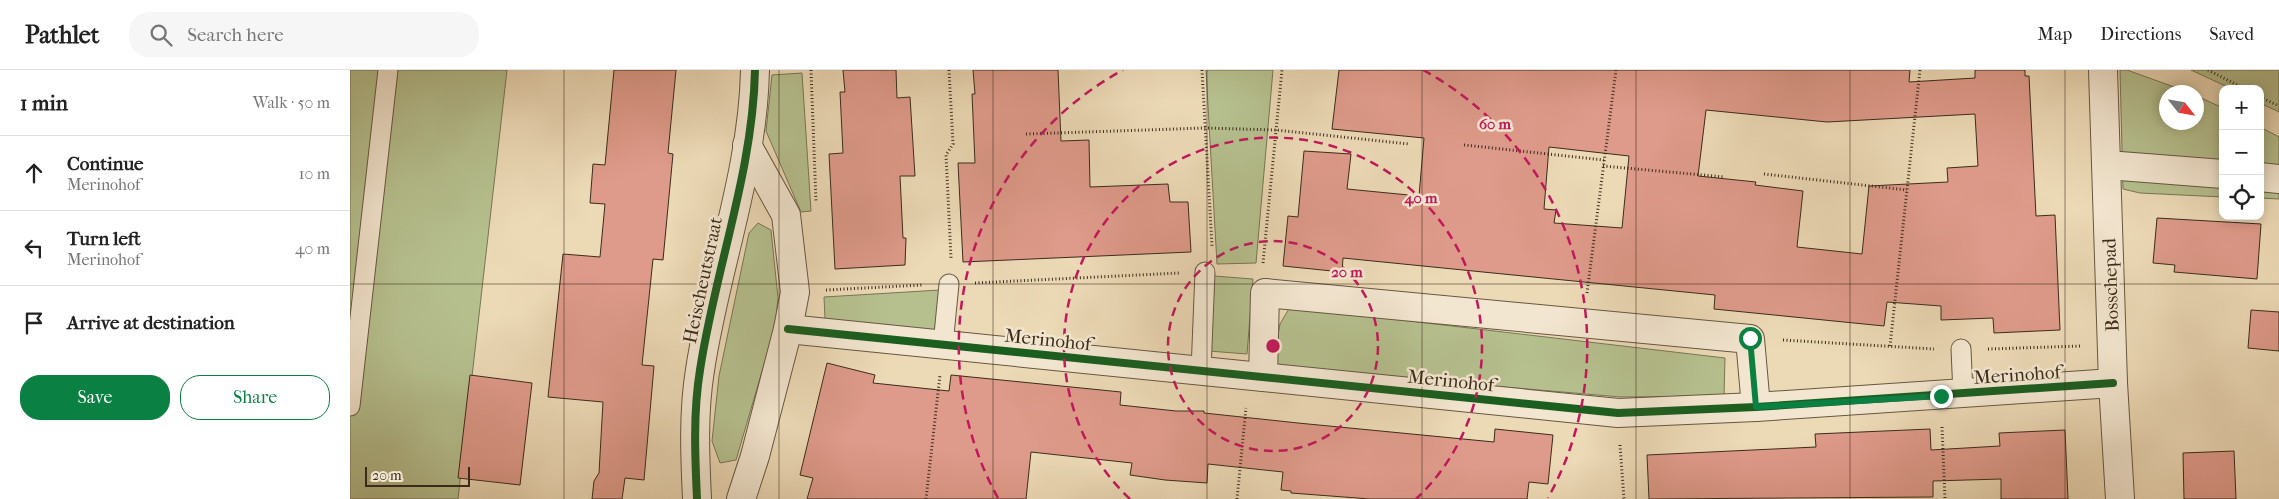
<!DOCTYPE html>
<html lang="en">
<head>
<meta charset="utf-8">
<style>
  :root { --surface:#fff; --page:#f6f6f6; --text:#222; --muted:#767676; --line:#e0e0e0; --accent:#0b8043 }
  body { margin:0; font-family:"IM FELL French Canon",serif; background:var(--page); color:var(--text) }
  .controls { position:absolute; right:15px; top:15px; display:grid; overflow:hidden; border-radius:10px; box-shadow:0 2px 12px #0003 }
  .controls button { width:45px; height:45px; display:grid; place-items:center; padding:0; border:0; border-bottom:1px solid var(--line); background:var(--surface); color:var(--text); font:25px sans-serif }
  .compass { position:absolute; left:1809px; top:15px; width:45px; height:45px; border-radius:50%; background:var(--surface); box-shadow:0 2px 12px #0003; rotate:121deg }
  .scale { position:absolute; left:15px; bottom:12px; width:105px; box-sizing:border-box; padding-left:5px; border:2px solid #3b2c1a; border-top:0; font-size:14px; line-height:18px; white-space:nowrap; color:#3b2c1a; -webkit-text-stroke:4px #f3e6d0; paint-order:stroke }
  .stop { position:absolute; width:15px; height:15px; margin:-11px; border:4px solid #0b8043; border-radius:50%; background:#fff }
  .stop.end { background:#0b8043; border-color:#fff; box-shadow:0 1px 5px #0008 }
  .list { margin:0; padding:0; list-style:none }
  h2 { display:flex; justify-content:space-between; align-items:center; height:65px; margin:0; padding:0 20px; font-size:21px }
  h2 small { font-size:16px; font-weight:400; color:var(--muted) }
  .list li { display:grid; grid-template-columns:32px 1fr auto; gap:15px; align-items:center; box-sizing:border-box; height:75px; padding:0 20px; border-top:1px solid var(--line) }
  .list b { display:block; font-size:19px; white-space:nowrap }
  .list p { margin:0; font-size:16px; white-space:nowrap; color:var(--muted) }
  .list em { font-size:16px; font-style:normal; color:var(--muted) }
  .actions { display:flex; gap:10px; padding:15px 20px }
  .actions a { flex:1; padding:11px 0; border:1px solid var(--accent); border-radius:20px; text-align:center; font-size:18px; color:var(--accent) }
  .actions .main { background:var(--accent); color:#fff }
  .icon { flex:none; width:28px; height:28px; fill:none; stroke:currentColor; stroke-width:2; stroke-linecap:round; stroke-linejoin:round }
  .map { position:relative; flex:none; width:1929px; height:429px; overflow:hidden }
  header { display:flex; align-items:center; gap:30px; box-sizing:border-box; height:70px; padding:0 25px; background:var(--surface); border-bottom:1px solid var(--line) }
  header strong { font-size:24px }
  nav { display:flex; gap:28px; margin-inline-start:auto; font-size:18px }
  .search { width:350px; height:45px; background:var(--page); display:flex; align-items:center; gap:12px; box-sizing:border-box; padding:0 18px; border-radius:20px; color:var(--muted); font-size:19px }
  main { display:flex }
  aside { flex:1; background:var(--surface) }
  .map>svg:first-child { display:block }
  .green { fill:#b6c08f; stroke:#787654 }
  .building { fill:#de9a8a; stroke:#3b2c1a; fill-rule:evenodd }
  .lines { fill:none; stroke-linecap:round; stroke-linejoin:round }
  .service-casing { stroke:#675741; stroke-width:21 }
  .minor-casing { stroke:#675741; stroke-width:30 }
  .path { stroke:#3b2c1a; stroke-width:3; stroke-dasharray:1 2.5; stroke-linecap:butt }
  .service { stroke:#f3e6d0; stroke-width:19 }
  .minor { stroke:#f3e6d0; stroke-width:28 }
  .cycleway-casing { stroke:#f3e6d0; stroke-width:11 }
  .cycleway { stroke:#1b5e20; stroke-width:8 }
  .route { stroke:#0b8043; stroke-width:6 }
  .grid { fill:none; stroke:#3b2c1a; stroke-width:1; stroke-opacity:0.55 }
  .ring { fill:none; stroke:#c2185b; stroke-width:2.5; stroke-dasharray:9 6 }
  .labels { text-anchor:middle; stroke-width:5; stroke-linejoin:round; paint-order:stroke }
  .street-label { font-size:19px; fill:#3b2c1a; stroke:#f3e6d0 }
  .centre { fill:#c2185b; stroke:#f3e6d0; stroke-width:2.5 }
  .ring-label { font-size:15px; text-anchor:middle; font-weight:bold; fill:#c2185b; stroke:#f3e6d0; stroke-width:5; stroke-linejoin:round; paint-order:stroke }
</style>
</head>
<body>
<header>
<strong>Pathlet</strong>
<div class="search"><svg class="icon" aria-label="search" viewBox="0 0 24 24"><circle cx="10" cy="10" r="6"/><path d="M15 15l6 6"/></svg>Search here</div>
<nav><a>Map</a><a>Directions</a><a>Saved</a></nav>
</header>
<main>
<aside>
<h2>1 min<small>Walk · 50 m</small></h2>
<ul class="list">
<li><svg class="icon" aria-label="ahead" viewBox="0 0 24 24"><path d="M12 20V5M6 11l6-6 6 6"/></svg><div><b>Continue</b><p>Merinohof</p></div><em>10 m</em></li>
<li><svg class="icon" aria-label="left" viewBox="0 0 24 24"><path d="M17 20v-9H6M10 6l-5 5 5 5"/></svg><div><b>Turn left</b><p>Merinohof</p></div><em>40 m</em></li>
<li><svg class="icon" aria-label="arrive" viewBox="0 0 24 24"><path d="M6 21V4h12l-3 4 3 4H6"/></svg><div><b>Arrive at destination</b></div></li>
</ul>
<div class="actions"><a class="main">Save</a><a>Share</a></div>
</aside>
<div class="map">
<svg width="1929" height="429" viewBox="0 0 1929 429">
  <rect width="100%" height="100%" fill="#ecd9b6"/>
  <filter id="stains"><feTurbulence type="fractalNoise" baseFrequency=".004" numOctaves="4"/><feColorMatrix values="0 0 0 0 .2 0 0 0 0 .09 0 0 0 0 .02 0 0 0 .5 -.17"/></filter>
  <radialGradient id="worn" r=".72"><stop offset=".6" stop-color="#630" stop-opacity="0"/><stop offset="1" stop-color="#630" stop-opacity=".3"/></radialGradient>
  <g class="green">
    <polygon points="0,0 157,0 108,429 0,429"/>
    <polygon points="856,0 923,0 906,193 867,194"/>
    <polygon points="1770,0 1777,0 1838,22 1816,22 1816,52 1846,52 1847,26 1873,38 1873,127 1790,123 1773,119"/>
    <polygon points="1841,0 1929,0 1929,42 1910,33 1910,19 1882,19"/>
    <polygon points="452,3 461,141 451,142 416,61 422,5"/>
    <polygon points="1910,57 1929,67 1929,129 1910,128"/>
    <polygon points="408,153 421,160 428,228 425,257 386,390 370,393 362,371 369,306 399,163"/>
    <polygon points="864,206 903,209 897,284 859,281"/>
    <polygon points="590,220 586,262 475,249 474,227"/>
    <polygon points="940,237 1375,288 1374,326 1271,327 990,303 923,294 930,254"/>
  </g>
  <g class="building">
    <polygon points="264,0 326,0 318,83 323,84 313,190 303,189 292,295 304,296 294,410 275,408 272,429 242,429 244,411 249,403 253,332 198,327 213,184 250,187 255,134 240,133 243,94 255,95"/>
    <polygon points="493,0 546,0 547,28 560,27 565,106 550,106 553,168 556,168 555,195 485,199 479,84 493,83 490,22 495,22"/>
    <polygon points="623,0 708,0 711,71 739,70 740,117 818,114 820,132 838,132 841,182 613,192 608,93 625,93 622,24 625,24"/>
    <path d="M 989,0 L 1560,0 L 1559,12 L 1625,8 L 1625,0 L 1675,0 L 1675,6 L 1679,6 L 1686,146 L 1705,145 L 1710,260 L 1644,263 L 1643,248 L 1591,250 L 1591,236 L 1537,232 L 1534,256 L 1364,239 L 1365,225 L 1133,202 L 993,188 L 992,202 L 933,196 L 938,146 L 948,147 L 954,81 L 1001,84 L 997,119 L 1069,126 L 1074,68 L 982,59 ZM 1356,40 L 1477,52 L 1625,44 L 1628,96 L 1597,98 L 1598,112 L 1519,116 L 1512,184 L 1447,177 L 1453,121 L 1405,115 L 1406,112 L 1348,106 ZM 1199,77 L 1279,86 L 1272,158 L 1204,153 L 1206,140 L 1194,139 Z"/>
    <polygon points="1807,148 1911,154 1907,209 1824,202 1825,195 1803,193"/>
    <polygon points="1901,240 1929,242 1929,281 1898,278"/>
    <polygon points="477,293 525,305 523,313 599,321 601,305 771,322 770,335 826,341 854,341 854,343 948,353 1144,372 1145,359 1203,365 1198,414 1179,412 1177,429 1020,429 941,423 941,421 931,420 933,402 858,394 857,413 815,410 780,405 782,393 681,382 676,429 457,429 463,408 450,405"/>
    <polygon points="120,305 182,313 170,415 108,408"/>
    <polygon points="1580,359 1581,380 1650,376 1649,363 1715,360 1718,429 1651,429 1651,409 1583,411 1583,427 1299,429 1297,385 1466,377 1465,364"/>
    <polygon points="1884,381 1886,429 1834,429 1833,383"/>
  </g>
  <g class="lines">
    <g class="service-casing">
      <g id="service">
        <polyline points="593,275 599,214"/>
        <polyline points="1611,279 1613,324"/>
        <polyline points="851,301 855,202"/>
        <polyline points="0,336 38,0"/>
      </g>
    </g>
    <g class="minor-casing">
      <g id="minor">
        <polyline points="1753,0 1763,313 1770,429"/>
        <polyline points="1757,95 1873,104"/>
        <polyline points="1910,107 1929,109"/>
        <polyline points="438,259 1268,343 1406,337 1763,313"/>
        <polyline points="913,307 915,223 1400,269 1406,337"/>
        <path d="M 347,429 C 345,386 343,343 350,300 C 365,200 403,102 405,0"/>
        <polyline points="391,429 405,386 438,259 445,222 436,145 397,75"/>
      </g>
    </g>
    <g class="path">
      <polyline points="461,0 466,132"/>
      <polyline points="599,0 603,74 596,85 601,188"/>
      <polyline points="852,0 862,176"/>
      <polyline points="1858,0 1895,19"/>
      <polyline points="1910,27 1929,36"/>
      <polyline points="676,64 855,58 926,60 1059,74"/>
      <polyline points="1114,75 1254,90"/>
      <polyline points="1253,96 1375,107"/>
      <polyline points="1414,104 1557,120"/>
      <polyline points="913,193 932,0"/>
      <polyline points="625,213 829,203"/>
      <polyline points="476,220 572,215"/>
      <polyline points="1237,223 1266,0"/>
      <polyline points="1433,270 1584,279"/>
      <polyline points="1540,276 1570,0"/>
      <polyline points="1638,279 1731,276"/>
      <polyline points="1592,357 1595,429"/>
      <polyline points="1270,375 1274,429"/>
      <polyline points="576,429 590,305"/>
      <polyline points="887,429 896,338"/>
    </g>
    <use href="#service" class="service"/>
    <use href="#minor" class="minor"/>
    <g class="cycleway-casing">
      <g id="cycleway">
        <polyline points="438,259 1268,343 1406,337 1763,313"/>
        <path d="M 347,429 C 345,386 343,343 350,300 C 365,200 403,102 405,0"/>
      </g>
    </g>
    <use href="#cycleway" class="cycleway"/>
  </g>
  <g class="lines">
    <polyline class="route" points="1400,268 1406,337 1591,326"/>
  </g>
  <path class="grid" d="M 214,0 L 214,429M 429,0 L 429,429M 643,0 L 643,429M 857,0 L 857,429M 1072,0 L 1072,429M 1286,0 L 1286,429M 1500,0 L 1500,429M 1715,0 L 1715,429M 0,214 L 1929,214"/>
  <g class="ring">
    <circle cx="923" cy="276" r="105"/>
    <path d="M780 429A209 209 0 1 1 1066 429"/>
    <path d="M648 428A314 314 0 0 1 773 0M1073 0A314 314 0 0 1 1198 428"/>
  </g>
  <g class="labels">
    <g class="street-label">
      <text transform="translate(352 210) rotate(-78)" y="7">Heischeutstraat</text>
      <text transform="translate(1760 215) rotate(-92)" y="7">Bosschepad</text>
      <text transform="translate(698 269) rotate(6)" y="7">Merinohof</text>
      <text transform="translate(1667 304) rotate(-4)" y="7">Merinohof</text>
      <text transform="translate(1101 310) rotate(6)" y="7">Merinohof</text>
    </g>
  </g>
  <circle cx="923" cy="276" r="8" class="centre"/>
  <g class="ring-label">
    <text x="1145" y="59">60 m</text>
    <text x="1071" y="133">40 m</text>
    <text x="997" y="207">20 m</text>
  </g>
  <rect width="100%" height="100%" filter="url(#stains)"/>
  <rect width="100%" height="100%" fill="url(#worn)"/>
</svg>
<div class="controls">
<button>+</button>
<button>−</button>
<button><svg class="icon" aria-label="locate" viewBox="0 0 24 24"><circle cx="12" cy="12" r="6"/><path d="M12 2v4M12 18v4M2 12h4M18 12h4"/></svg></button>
</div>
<svg class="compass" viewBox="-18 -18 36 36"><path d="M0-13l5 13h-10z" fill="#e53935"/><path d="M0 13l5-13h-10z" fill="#767676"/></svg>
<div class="scale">20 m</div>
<div class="stop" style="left:1400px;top:268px"></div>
<div class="stop end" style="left:1591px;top:326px"></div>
</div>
</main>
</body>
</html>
